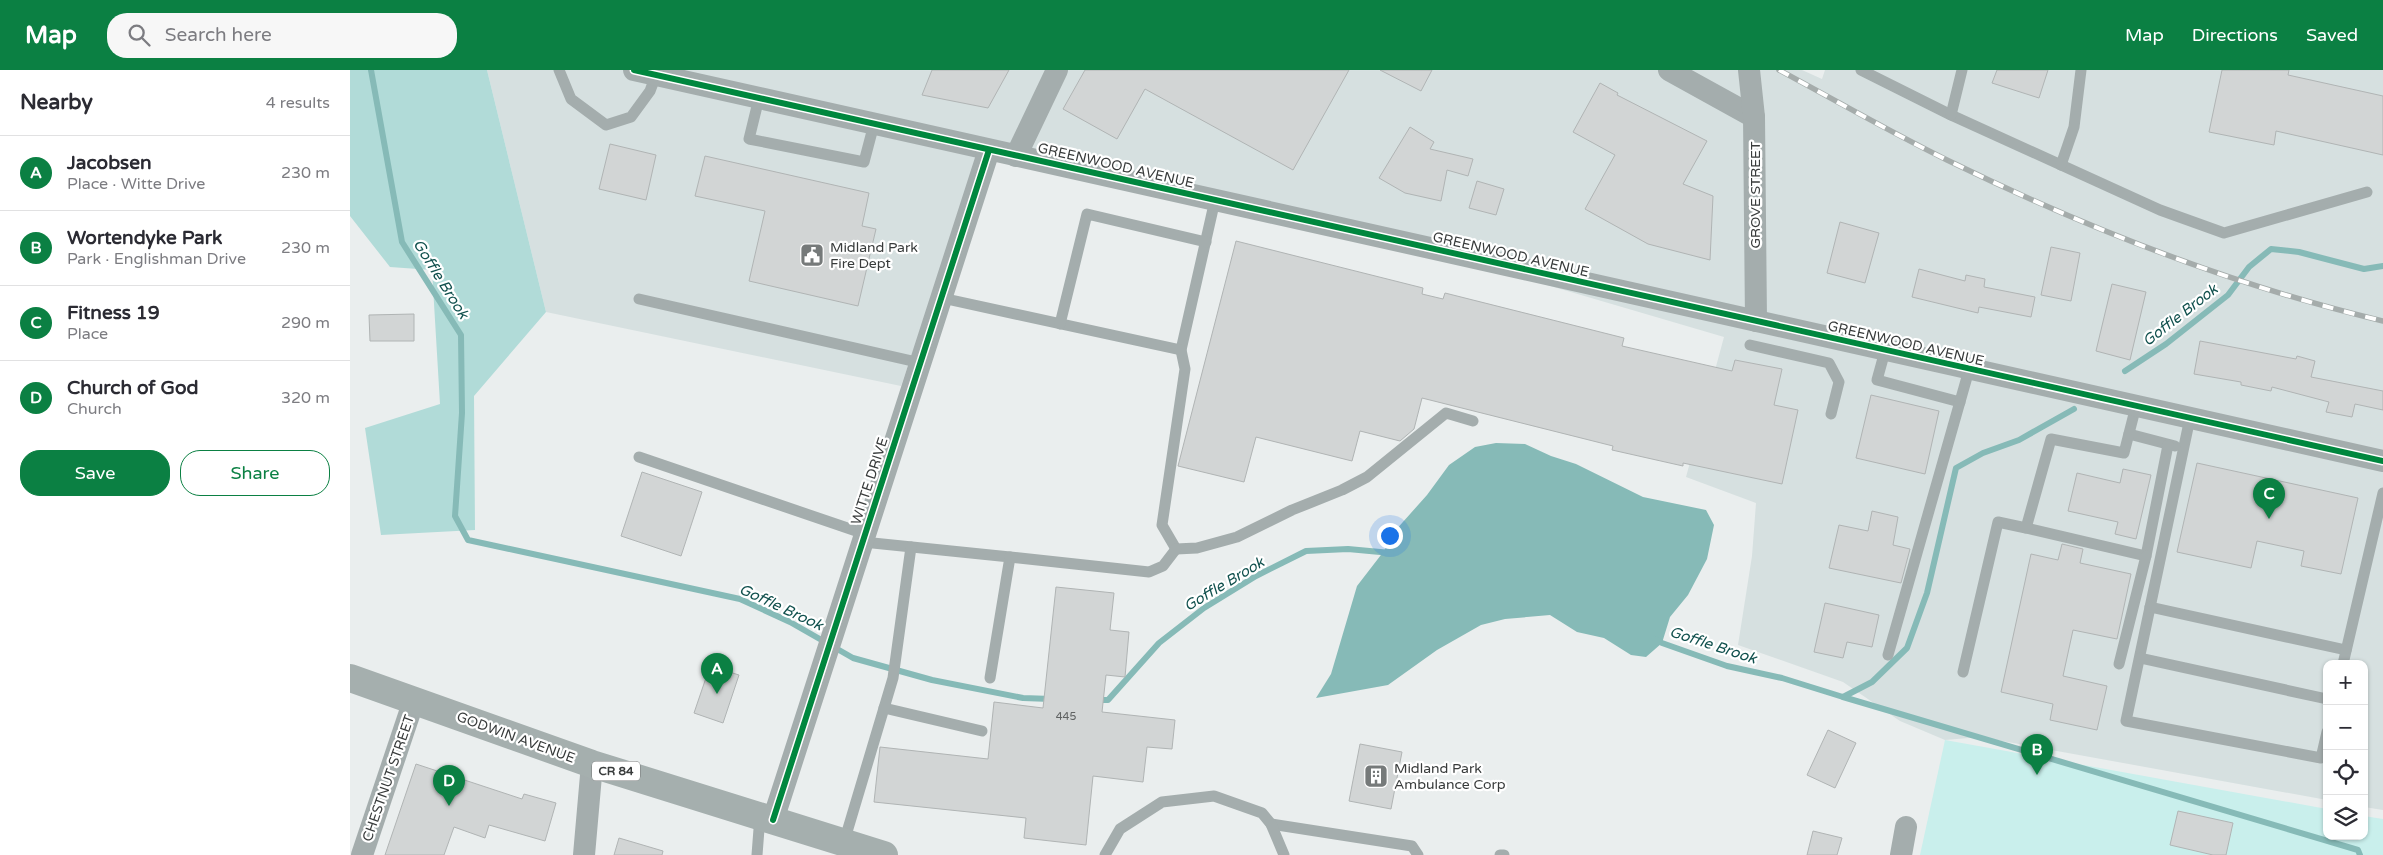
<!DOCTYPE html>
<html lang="en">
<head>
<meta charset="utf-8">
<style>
  :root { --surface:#fff; --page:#f7f7f7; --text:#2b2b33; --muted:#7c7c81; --line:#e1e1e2; --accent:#0b8043 }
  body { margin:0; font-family:"Varela Round",sans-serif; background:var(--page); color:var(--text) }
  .controls { position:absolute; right:15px; bottom:15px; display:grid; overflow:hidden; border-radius:10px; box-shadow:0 1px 4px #0004 }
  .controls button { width:45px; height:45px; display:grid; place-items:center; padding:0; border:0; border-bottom:1px solid var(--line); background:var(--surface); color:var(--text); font:25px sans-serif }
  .you { position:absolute; left:1039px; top:465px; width:18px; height:18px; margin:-12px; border:4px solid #fff; border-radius:50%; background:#1a73e8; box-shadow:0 0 0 8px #1a73e833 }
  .badge { display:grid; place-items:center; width:32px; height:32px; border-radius:50%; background:var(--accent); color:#fff; font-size:16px; font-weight:700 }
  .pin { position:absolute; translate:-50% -41px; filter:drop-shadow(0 1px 2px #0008) }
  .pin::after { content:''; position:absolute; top:26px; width:18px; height:15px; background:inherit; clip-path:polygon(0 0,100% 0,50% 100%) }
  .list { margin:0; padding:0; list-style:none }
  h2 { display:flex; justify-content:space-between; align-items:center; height:65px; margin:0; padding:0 20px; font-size:21px }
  h2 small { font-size:16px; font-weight:400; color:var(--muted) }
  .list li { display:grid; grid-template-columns:32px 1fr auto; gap:15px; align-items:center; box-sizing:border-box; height:75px; padding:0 20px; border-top:1px solid var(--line) }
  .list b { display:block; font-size:19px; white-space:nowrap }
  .list p { margin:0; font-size:16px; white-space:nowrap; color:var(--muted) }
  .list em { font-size:16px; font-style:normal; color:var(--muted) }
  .actions { display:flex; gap:10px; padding:15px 20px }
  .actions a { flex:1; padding:11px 0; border:1px solid var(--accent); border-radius:20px; text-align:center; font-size:18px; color:var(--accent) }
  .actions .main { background:var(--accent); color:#fff }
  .icon { flex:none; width:28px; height:28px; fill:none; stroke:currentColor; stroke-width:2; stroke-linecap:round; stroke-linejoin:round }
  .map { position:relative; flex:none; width:2033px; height:785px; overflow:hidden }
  header { display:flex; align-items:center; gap:30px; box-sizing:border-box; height:70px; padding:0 25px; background:var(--accent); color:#fff }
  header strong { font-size:24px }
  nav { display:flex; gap:28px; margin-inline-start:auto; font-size:18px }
  .search { width:350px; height:45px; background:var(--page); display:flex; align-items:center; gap:12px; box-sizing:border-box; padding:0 18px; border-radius:20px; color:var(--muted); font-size:19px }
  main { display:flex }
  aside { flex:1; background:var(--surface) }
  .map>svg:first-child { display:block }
  .built { fill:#d6e0e0 }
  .green { fill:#c9efec }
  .forest { fill:#b1dbd8 }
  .water { fill:#86bab7 }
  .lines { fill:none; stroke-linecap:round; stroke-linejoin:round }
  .stream { stroke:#86bab7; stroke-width:6 }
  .building { fill:#d2d5d5; stroke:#b0b4b4 }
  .service { stroke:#a4adad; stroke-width:11 }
  .minor { stroke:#a4adad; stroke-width:22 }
  .primary { stroke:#a5afae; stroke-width:28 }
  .rail-casing { stroke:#a5acab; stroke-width:5.5 }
  .rail { stroke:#fff; stroke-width:4; stroke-dasharray:11; stroke-linecap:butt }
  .cycleway-casing { stroke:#fff; stroke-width:9 }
  .cycleway { stroke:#00873e; stroke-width:6 }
  .labels { text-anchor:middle; stroke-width:4.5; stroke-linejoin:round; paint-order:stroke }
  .number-label { font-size:11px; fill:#606363 }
  .shield { fill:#fff; stroke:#747676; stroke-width:1 }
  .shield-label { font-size:12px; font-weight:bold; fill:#383b3b }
  .street-label { font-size:14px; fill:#383b3b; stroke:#fff }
  .poi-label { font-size:14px; fill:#383b3b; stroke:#fff; text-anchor:start }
  .water-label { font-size:15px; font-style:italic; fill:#10504d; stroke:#fff }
</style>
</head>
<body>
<header>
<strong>Map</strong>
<div class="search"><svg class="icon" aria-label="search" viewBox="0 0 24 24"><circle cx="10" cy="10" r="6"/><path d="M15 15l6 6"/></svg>Search here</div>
<nav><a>Map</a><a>Directions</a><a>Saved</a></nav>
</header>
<main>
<aside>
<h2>Nearby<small>4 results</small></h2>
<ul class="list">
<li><span class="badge">A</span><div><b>Jacobsen</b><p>Place · Witte Drive</p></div><em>230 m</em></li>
<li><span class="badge">B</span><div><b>Wortendyke Park</b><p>Park · Englishman Drive</p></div><em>230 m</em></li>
<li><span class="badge">C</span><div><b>Fitness 19</b><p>Place</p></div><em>290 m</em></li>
<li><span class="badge">D</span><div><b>Church of God</b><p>Church</p></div><em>320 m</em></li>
</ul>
<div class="actions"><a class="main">Save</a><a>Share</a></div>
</aside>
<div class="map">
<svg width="2033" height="785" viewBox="0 0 2033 785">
  <rect width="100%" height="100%" fill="#eaeeee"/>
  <polygon class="built" points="137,0 1452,0 1472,9 1475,0 2033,0 2033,740 2014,737 2014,594 1977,594 1977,730 1630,667 1595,670 1550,651 1493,612 1388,575 1402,486 1406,433 1336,407 1374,267 1126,194 632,81 551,316 196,242"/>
  <polygon class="green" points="1595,670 1977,739 1977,766 2014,766 2014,746 2033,749 2033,785 1570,785"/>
  <polygon class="forest" points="0,0 137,0 196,242 124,326 125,460 31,465 15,358 90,334 82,200 40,197 0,146"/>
  <polygon class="water" points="1146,373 1175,374 1201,386 1226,394 1293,427 1356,440 1364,455 1357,489 1338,525 1320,547 1312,573 1296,587 1281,585 1254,568 1227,562 1200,545 1155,549 1131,555 1087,580 1038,615 966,628 981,604 1007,516 1034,481 1044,462 1077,425 1099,395 1125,377"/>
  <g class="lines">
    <g class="stream">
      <polyline points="21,0 52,172 111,265 112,343 105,446 118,470 390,529 440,552 503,588 582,610 673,628 701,629"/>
      <polyline points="1775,301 1816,274 1878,225 1899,197 1921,179 1949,182 2014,199 2033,196"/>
      <polyline points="1305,569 1312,573 1377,596 1432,608 1493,627 1522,612 1557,578 1577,523 1606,398 1633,383 1669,370 1724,339"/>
      <polyline points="1493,627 2008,780 2010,785"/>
      <polyline points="746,630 758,630 809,573 854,538 906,506 956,481 998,479 1041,483"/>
    </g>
  </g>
  <g class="building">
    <polygon points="582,0 659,0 638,38 572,25"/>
    <polygon points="735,0 999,0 943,100 795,19 767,69 713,39"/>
    <polygon points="1030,0 1082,0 1071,21"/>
    <polygon points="1647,0 1698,0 1689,28 1642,13"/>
    <polygon points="1872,0 1939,0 1938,5 2033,26 2033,85 1926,61 1924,75 1859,62"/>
    <polygon points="1250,13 1268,23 1267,25 1357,71 1333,114 1363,126 1360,190 1298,174 1235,139 1265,85 1223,62"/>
    <polygon points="1060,57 1084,72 1080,79 1123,89 1118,106 1097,100 1091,131 1055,123 1029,108"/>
    <polygon points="260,74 306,85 296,130 249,119"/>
    <polygon points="355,86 519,123 512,156 526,159 508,236 399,211 415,141 345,126"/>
    <polygon points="1127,111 1154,119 1146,145 1119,138"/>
    <polygon points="1490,152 1529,163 1515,213 1477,203"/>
    <polygon points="886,171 1073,218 1072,224 1093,229 1095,223 1274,268 1272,276 1382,301 1385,290 1432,299 1424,335 1448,340 1432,414 1333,393 1333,396 1262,380 1263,376 1072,328 1064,359 1050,371 1010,361 1002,391 906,367 894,412 828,396"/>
    <polygon points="1701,177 1730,183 1721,231 1691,225"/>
    <polygon points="1569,199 1615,211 1616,205 1635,209 1634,217 1685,227 1681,247 1629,237 1628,243 1562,227"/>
    <polygon points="1762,214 1796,222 1780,290 1746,281"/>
    <polygon points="64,244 64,271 20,271 19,245"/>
    <polygon points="1850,271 1946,289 1947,286 1965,291 1961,307 2033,321 2033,340 2005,334 2002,347 1976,342 1979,332 1922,317 1921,321 1891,315 1891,312 1844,304"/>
    <polygon points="1521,325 1589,341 1575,404 1506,388"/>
    <polygon points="1847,393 2008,428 1991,504 1951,496 1954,481 1907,471 1901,498 1827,482"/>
    <polygon points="1773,399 1801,405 1786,469 1765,464 1768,452 1718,441 1727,403 1770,413"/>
    <polygon points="292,402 352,422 331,486 271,466"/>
    <polygon points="1522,441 1548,447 1543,475 1560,479 1551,513 1479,498 1489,455 1518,461"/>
    <polygon points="1712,474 1733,479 1730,493 1781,504 1767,569 1723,560 1713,606 1757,616 1747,660 1700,650 1703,634 1651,622 1681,484 1708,490"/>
    <polygon points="706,517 764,523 760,560 779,562 775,607 756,605 752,642 825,650 822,679 797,677 793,712 743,706 736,775 674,768 676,748 524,732 530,677 638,689 644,632 693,638"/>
    <polygon points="1475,533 1529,545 1522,577 1497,572 1493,588 1464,582"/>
    <polygon points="360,596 389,605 373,653 344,643"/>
    <polygon points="1478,660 1506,673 1485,718 1457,705"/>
    <polygon points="1010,674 1052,682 1041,739 999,731"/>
    <polygon points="66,694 172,729 174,724 206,733 195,771 139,755 135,768 104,757 94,785 35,785"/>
    <polygon points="1828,741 1883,753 1876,785 1863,785 1820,775"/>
    <polygon points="1463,761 1492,768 1487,785 1457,785"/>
    <polygon points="269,768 313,781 312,785 264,785"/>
  </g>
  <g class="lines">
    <g class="service">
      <polyline points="209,0 221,29 256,55 281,47 300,21 306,5"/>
      <polyline points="1511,0 1601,45 1810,140 1874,163 2017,122"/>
      <polyline points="409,28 399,69 514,92 524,54"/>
      <polyline points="1601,45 1612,0"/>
      <polyline points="1711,95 1724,57 1731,0"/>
      <polyline points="865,130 831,280 835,299 812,455 826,479 847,478 887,467 942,440 992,420 1017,407 1096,343 1123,351"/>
      <polyline points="592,228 831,280"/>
      <polyline points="289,229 571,293"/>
      <polyline points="710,254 737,144 856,172"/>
      <polyline points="1400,275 1479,293 1489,312 1481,344"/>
      <polyline points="1535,281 1527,310 1610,332"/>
      <polyline points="1840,348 1776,651 1971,688 1977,662"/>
      <polyline points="1779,364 1825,376"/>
      <polyline points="289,387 515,464"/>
      <polyline points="1676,458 1796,486 1818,375"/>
      <polyline points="513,472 660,487 640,608"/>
      <polyline points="660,487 799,502 813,496 826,479"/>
      <polyline points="1800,537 1996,580"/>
      <polyline points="1538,585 1619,300"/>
      <polyline points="1790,588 1977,629"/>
      <polyline points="1769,594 1796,486"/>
      <polyline points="1993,594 2033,423"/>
      <polyline points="1613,602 1648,452 1676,458 1701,369 1774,383 1786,336"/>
      <polyline points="534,638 632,661"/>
      <polyline points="921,754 1062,776 1068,785"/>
      <polyline points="494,772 543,608 561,477"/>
      <polyline points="407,785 410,746"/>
      <polyline points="755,785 770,759 812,732 864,726 912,743 921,754 934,785"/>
      <polyline points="1150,785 1154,785"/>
    </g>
    <g class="minor">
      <polyline points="284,0 2033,391"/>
      <polyline points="1319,0 1404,47"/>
      <polyline points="1399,0 1404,47 1406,251"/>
      <polyline points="666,86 707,0"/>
      <polyline points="423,750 639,80"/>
      <polyline points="12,785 64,630"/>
      <polyline points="234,785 242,694"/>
      <polyline points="1551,785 1556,757"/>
    </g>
    <polyline class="primary" points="0,608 242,694 534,785"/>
    <g class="rail-casing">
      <path id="rail" d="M 1429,0 C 1485,30 1540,62 1597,90 C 1736,158 1881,215 2033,251"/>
    </g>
    <use href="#rail" class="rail"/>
    <g class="cycleway-casing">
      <g id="cycleway">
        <polyline points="284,0 2033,391"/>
        <polyline points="423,750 639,80"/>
      </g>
    </g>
    <use href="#cycleway" class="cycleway"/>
  </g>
  <defs>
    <g id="civic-square" transform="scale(1.25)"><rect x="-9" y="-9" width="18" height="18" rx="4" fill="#767a7a" stroke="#fff"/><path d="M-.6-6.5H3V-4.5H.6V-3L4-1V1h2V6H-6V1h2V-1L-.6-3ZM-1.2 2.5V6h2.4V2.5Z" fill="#fff"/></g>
    <g id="building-square" transform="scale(1.25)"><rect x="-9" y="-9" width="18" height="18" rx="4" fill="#767a7a" stroke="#fff"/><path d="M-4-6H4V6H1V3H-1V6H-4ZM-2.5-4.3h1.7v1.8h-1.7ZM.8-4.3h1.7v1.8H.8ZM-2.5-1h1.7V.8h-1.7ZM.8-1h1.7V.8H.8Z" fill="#fff"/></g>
  </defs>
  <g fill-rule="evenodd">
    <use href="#civic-square" x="462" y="185"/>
    <use href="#building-square" x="1026" y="706"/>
  </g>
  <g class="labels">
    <g class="number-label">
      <text x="716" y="650">445</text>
    </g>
    <rect class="shield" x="242" y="691.5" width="48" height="19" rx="4"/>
    <g class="shield-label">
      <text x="266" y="705">CR 84</text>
    </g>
    <g class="street-label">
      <text transform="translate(766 95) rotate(13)" y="5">GREENWOOD AVENUE</text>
      <text transform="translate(1405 125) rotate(-90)" y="5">GROVE STREET</text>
      <text transform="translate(1161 184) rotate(13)" y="5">GREENWOOD AVENUE</text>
      <text transform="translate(1556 273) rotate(13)" y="5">GREENWOOD AVENUE</text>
      <text transform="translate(519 411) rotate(-72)" y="5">WITTE DRIVE</text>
      <text transform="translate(166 667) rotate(20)" y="5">GODWIN AVENUE</text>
      <text transform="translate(38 708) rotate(-71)" y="5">CHESTNUT STREET</text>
    </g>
    <g class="poi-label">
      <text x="480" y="182">Midland Park<tspan x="480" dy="16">Fire Dept</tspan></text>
      <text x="1044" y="703">Midland Park<tspan x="1044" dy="16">Ambulance Corp</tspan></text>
    </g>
    <g class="water-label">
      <text transform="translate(91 209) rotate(58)" y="5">Goffle Brook</text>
      <text transform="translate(1830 245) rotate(-38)" y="5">Goffle Brook</text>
      <text transform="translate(874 514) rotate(-31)" y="5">Goffle Brook</text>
      <text transform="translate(431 537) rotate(25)" y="5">Goffle Brook</text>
      <text transform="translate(1363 575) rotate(18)" y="5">Goffle Brook</text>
    </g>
  </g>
</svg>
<div class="controls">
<button>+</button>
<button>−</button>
<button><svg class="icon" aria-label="locate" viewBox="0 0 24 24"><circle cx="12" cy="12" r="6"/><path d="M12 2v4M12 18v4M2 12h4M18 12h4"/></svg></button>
<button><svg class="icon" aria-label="layers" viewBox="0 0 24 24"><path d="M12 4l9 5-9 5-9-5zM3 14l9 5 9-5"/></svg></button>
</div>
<div class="you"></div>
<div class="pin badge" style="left:367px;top:624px">A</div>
<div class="pin badge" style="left:1687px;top:705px">B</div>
<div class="pin badge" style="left:1919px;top:449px">C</div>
<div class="pin badge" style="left:99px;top:736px">D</div>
</div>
</main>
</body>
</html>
